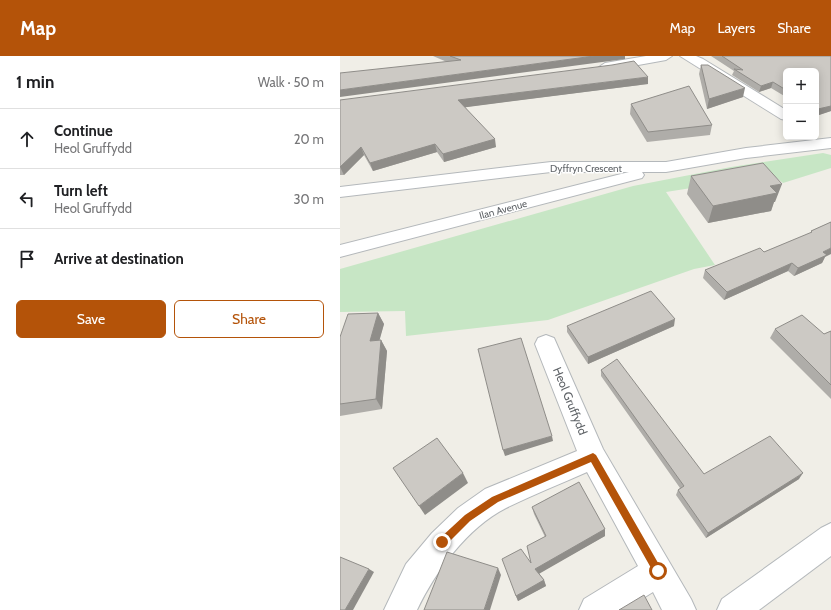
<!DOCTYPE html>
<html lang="en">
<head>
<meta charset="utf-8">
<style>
  :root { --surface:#fff; --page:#f2f2f2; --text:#202124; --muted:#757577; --line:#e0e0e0; --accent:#b45309 }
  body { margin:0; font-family:Cabin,sans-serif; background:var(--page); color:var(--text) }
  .controls { position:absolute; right:12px; top:12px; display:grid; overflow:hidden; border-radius:6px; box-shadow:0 2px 10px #0003 }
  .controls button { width:36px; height:36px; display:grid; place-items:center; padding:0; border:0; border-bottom:1px solid var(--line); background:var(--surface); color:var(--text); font:20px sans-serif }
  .stop { position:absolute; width:12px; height:12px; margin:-9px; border:3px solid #b45309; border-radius:50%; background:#fff }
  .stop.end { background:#b45309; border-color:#fff; box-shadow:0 1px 4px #0008 }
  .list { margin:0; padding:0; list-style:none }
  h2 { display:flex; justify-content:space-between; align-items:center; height:52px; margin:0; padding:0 16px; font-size:17px }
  h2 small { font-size:13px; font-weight:400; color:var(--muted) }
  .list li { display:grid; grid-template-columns:26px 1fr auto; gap:12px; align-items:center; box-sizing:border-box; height:60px; padding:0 16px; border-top:1px solid var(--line) }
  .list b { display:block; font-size:15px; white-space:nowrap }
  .list p { margin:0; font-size:13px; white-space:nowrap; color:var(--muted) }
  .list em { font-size:13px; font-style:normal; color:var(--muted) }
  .actions { display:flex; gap:8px; padding:12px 16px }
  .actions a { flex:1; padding:9px 0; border:1px solid var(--accent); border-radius:6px; text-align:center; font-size:14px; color:var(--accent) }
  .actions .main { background:var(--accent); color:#fff }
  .icon { flex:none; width:22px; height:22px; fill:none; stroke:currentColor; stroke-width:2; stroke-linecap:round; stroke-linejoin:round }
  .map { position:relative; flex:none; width:491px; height:554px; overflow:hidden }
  header { display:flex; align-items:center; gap:24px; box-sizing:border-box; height:56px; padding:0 20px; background:var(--accent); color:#fff }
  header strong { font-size:19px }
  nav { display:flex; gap:22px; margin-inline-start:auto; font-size:14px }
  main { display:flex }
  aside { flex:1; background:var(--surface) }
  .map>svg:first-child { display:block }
  .green { fill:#c7e6c5 }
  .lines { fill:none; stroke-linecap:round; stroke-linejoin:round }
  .minor-casing { stroke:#b4b8bb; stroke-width:2 }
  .minor { fill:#fff; fill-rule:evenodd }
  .wall { fill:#afada9 }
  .shaded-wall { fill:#8f8d89 }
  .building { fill:#ccc9c4; stroke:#8f8d89 }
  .route { fill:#b45309 }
  .labels { text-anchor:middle; stroke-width:3; stroke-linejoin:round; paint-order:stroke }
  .far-street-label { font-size:10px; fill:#5f6367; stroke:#fff }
  .street-label { font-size:12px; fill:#5f6367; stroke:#fff }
</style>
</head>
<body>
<header>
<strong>Map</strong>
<nav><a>Map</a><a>Layers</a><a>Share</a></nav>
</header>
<main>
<aside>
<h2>1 min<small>Walk · 50 m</small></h2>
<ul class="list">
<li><svg class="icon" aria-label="ahead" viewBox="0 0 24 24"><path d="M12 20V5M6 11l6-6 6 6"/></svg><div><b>Continue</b><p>Heol Gruffydd</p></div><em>20 m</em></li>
<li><svg class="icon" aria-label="left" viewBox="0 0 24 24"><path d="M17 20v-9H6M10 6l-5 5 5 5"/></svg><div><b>Turn left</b><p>Heol Gruffydd</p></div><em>30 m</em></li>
<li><svg class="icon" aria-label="arrive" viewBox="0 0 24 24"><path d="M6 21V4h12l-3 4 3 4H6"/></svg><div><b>Arrive at destination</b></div></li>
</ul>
<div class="actions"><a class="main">Save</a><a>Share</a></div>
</aside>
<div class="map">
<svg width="491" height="554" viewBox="0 0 491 554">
  <rect width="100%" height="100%" fill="#f0eee7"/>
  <polygon class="green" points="483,97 491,99 491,112 443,127 433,119 326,136 375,209 354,213 208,264 66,280 65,255 0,256 0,213 293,130 391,111"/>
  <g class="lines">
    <g class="minor-casing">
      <g id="minor">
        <polygon points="306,0 332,0 326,4 265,15 259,11 265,7"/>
        <polygon points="340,0 356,0 363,3 446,54 446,64 441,63"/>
        <polygon points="491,82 491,92 406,102 326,116 302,116 304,119 302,122 0,201 0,189 289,116 211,116 0,141 0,131 211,106 326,106 406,92"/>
        <path d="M 206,279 L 214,282 L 263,393 L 351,543 L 356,554 L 322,554 L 313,536 L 284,554 L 239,554 L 244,543 L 298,510 L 247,416 C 220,428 192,439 166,452 C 127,472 95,516 77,554 L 44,554 L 66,508 L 92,477 L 118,452 L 145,433 L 237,395 L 195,288 L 198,282 Z"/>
        <polygon points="491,467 491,500 419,554 377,554 382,543 481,472"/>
      </g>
    </g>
    <use href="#minor" class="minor"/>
  </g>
  <g class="wall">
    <polygon points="93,0 285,0 285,3 107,6"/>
    <polygon points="371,0 491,0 491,55 476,60 476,15 446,15 446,41 431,32 419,36 392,19 394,15"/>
    <polygon points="361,9 403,41 367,53 359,18"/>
    <polygon points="308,28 125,51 156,91 104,106 97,96 33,115 24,99 4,119 0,119 0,44"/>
    <polygon points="291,48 372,69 370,79 307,86 290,58"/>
    <polygon points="351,120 435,146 434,146 431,155 368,167 347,138"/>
    <polygon points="491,166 485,201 482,207 454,220 448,215 384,244 363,222 365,214 424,196 471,177 471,175"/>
    <polygon points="38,257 44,268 39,284 41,284 47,295 42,353 0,360 0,281"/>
    <polygon points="227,270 334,270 248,308 227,276"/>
    <polygon points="435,273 484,278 491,275 491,343 430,282"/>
    <polygon points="261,314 364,418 459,423 366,482 336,439 338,434 340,432 261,320"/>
    <polygon points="192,451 265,473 265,480 199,517 204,524 206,530 178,545 176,540 191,507 205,481 194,458"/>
  </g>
  <g class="shaded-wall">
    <polygon points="254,0 285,0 285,3 0,41 0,34"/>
    <polygon points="308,21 308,28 120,52 118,44"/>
    <polygon points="433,26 431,32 419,36 421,30"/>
    <polygon points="405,32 403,41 367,53 369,43"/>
    <polygon points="491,50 491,55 476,60 478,53"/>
    <polygon points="155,83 156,91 104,106 103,98"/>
    <polygon points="95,88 97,96 33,115 30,107"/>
    <polygon points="21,91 24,99 4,119 0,111"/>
    <polygon points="442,128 435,146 434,146 431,155 368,167 373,150 430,130"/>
    <polygon points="491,192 491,198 485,201 482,207 454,220 458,212 483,196"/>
    <polygon points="452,207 448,215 384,244 387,236"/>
    <polygon points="38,257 44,268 36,297 30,285"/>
    <polygon points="335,263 334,270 248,308 248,301"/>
    <polygon points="41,284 47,295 42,353 36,343"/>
    <polygon points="212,380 213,385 165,400 163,394"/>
    <polygon points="123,417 128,427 85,459 79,450"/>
    <polygon points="463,417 459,423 366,482 368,477"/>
    <polygon points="265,473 265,480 197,519 195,513"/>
    <polygon points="158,512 161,519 150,554 144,554"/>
    <polygon points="29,513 34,516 13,554 5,554"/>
    <polygon points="204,524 206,530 178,545 176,540"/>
  </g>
  <g class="building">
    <polygon points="110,0 254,0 0,34 0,17 121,4"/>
    <polygon points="382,0 491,0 491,50 478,53 476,52 476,15 446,15 446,34 433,26 421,30 394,13 403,14"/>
    <polygon points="294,5 308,21 118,44 155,83 103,98 95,88 30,107 21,91 0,111 0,44 272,9"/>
    <polygon points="361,9 368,9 405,32 369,43"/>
    <polygon points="349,30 372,69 308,76 291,48"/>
    <polygon points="423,107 442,128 430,130 437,137 373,150 351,120"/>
    <polygon points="491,166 491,192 483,196 487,199 458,212 452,207 387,236 365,214 420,192 424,196 472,176 471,175"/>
    <polygon points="311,235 335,263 248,301 227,270"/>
    <polygon points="38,257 30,285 41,284 36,343 0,348 0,281 8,258"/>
    <polygon points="462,259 484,278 491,275 491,329 435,273"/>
    <polygon points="181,282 212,380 163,394 138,293"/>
    <polygon points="277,303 364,418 430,380 463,417 368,477 338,434 344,430 261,314"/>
    <polygon points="97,382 123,417 79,450 53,412"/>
    <polygon points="239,426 265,473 195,513 204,524 176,540 162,503 181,493 191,507 187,490 206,480 192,451"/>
    <polygon points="107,496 158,512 144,554 84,554"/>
    <polygon points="0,501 29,513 5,554 0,554"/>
    <polygon points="304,539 312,554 279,554"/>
  </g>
  <polygon class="route" points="253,397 256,399 321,512 321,519 315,519 251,406 158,446 130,465 105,490 99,490 99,483 125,459 152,441"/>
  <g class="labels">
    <g class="far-street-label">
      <text x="246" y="116">Dyffryn Crescent</text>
      <text transform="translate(163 153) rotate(-15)" y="4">Ilan Avenue</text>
    </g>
    <g class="street-label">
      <text transform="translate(230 345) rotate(68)" y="4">Heol Gruffydd</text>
    </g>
  </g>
</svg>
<div class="controls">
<button>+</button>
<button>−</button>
</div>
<div class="stop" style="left:318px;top:515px"></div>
<div class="stop end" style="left:102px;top:486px"></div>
</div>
</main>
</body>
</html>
